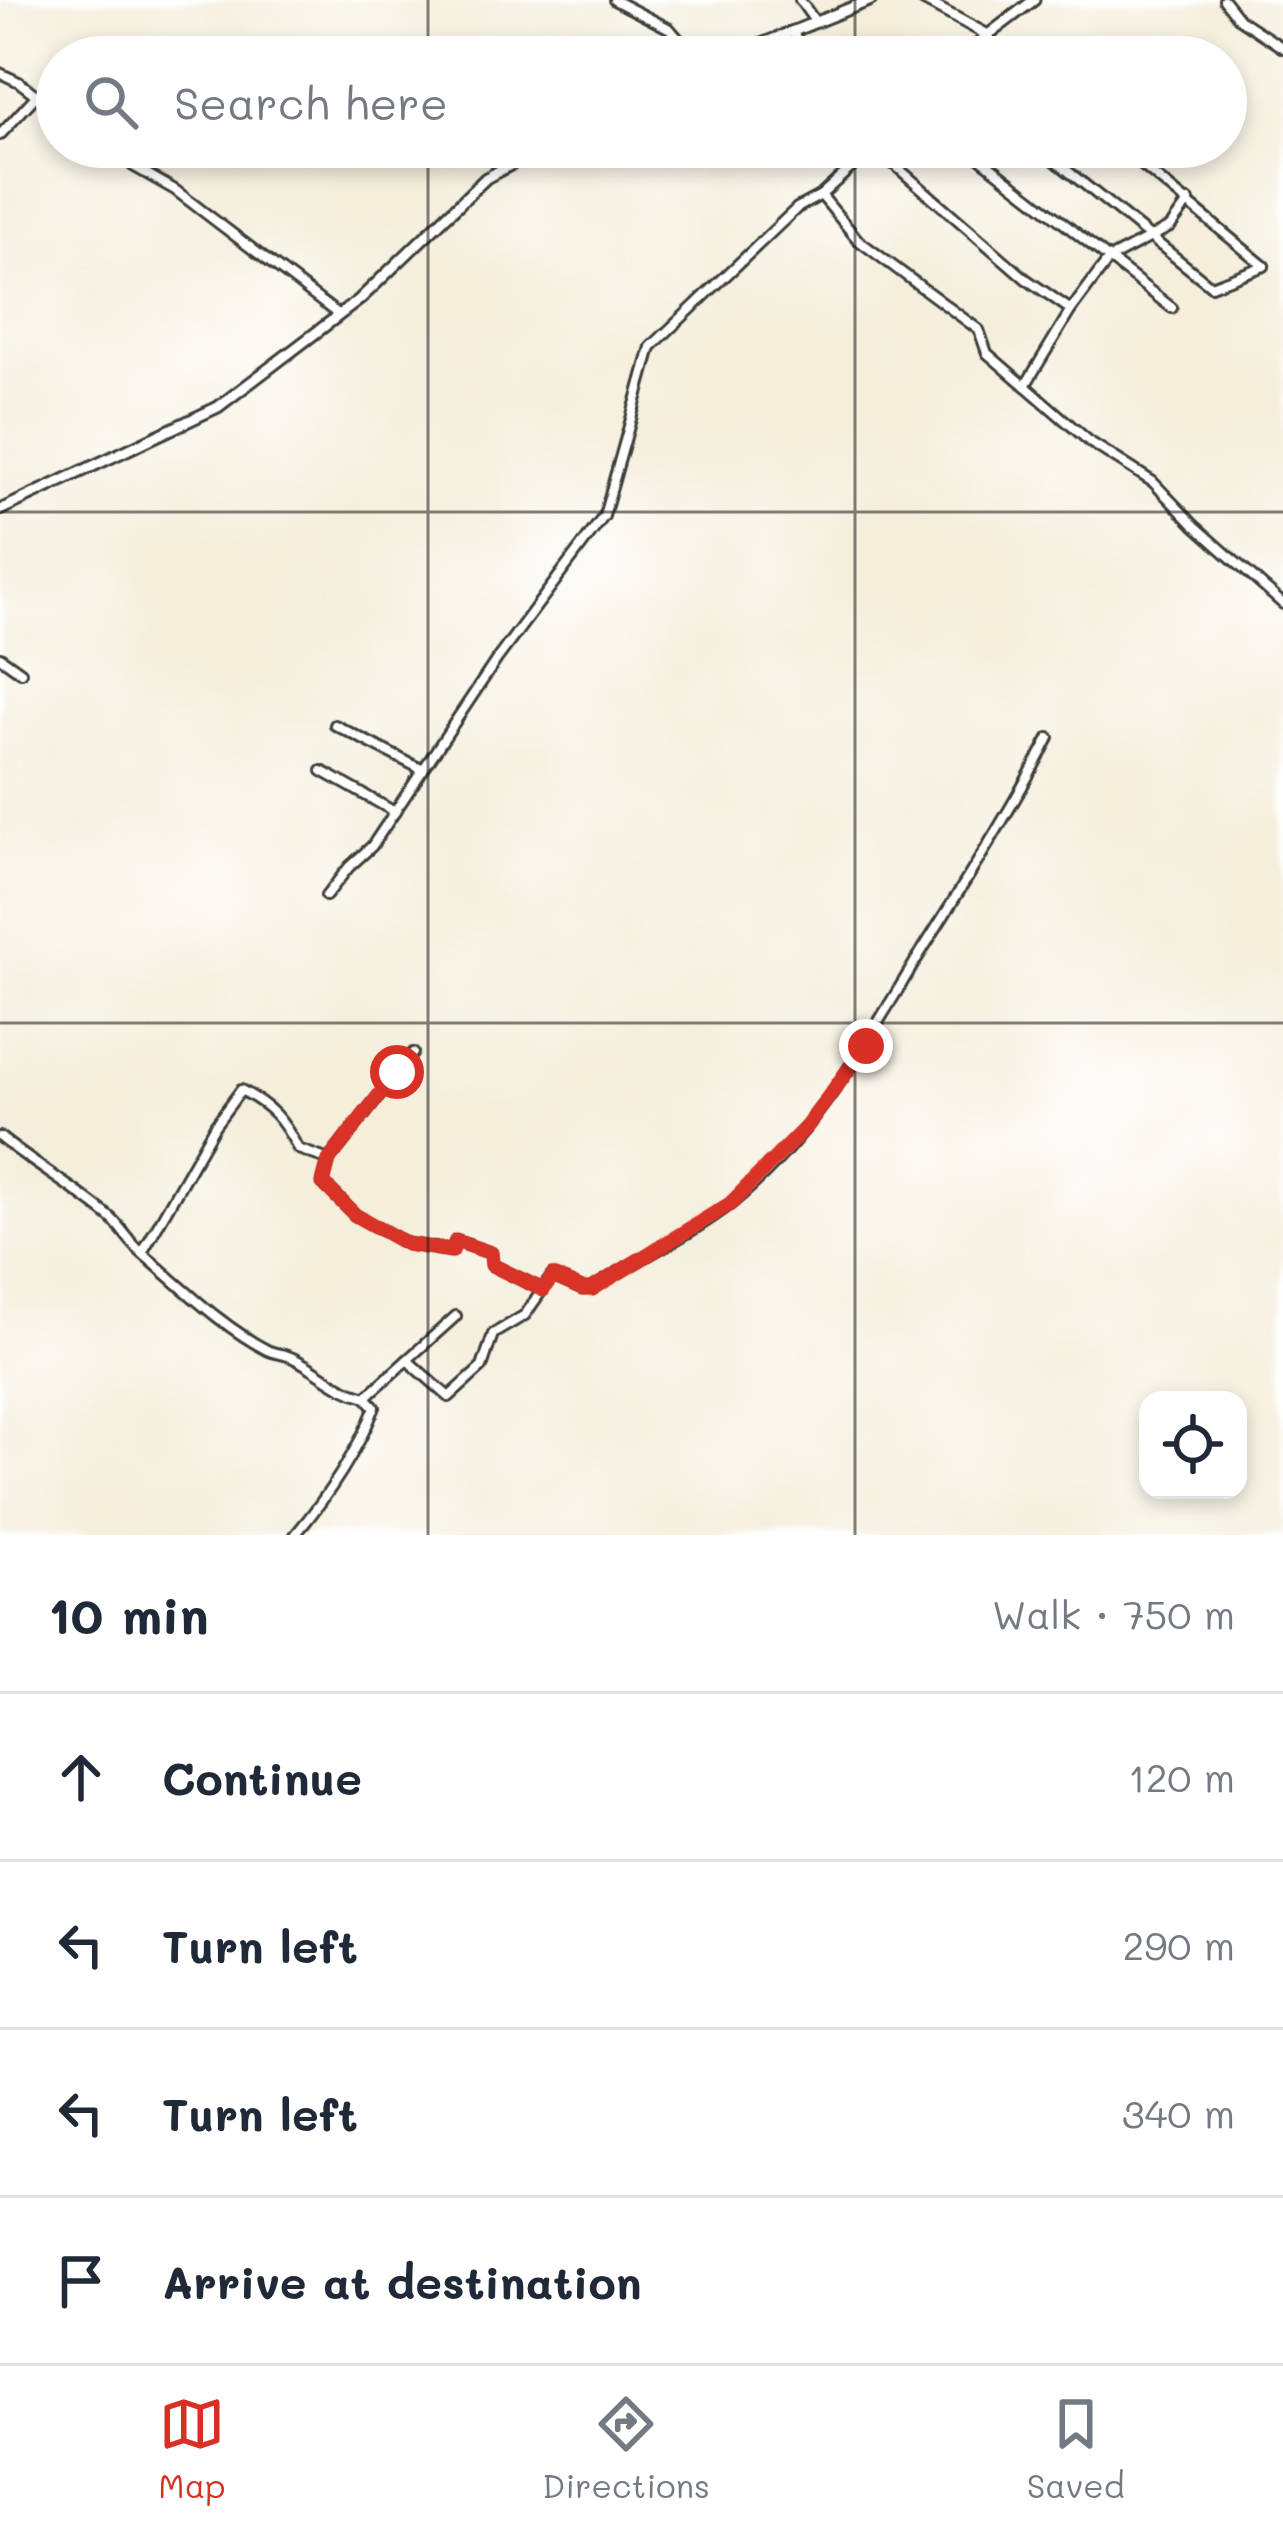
<!DOCTYPE html>
<html lang="en">
<head>
<meta charset="utf-8">
<style>
  :root { --surface:#fff; --page:#f6f6f7; --text:#1f2937; --muted:#747a83; --line:#e0e1e3; --accent:#d93025 }
  body { margin:0; font-family:Mali,sans-serif; background:var(--page); color:var(--text) }
  .controls { position:absolute; right:36px; bottom:36px; display:grid; overflow:hidden; border-radius:24px; box-shadow:0 6px 18px #0003 }
  .controls button { width:108px; height:108px; display:grid; place-items:center; padding:0; border:0; border-bottom:3px solid var(--line); background:var(--surface); color:var(--text); font:60px sans-serif }
  .stop { position:absolute; width:36px; height:36px; margin:-27px; border:9px solid #d93025; border-radius:50%; background:#fff }
  .stop.end { background:#d93025; border-color:#fff; box-shadow:0 3px 12px #0008 }
  .list { margin:0; padding:0; list-style:none }
  h2 { display:flex; justify-content:space-between; align-items:center; height:156px; margin:0; padding:0 48px; font-size:51px }
  h2 small { font-size:39px; font-weight:400; color:var(--muted) }
  .list li { display:grid; grid-template-columns:78px 1fr auto; gap:36px; align-items:center; box-sizing:border-box; height:168px; padding:0 48px; border-top:3px solid var(--line) }
  .list b { display:block; font-size:45px; white-space:nowrap }
  .list em { font-size:39px; font-style:normal; color:var(--muted) }
  .icon { flex:none; width:66px; height:66px; fill:none; stroke:currentColor; stroke-width:2; stroke-linecap:round; stroke-linejoin:round }
  .map { position:relative; flex:none; width:1283px; height:1535px; overflow:hidden }
  .search { position:absolute; background:var(--surface); box-shadow:0 6px 18px #0003; left:36px; right:36px; top:36px; height:132px; display:flex; align-items:center; gap:30px; box-sizing:border-box; padding:0 42px; border-radius:66px; color:var(--muted); font-size:45px }
  .sheet { height:828px; background:var(--surface) }
  nav { display:flex; justify-content:space-around; align-items:center; box-sizing:border-box; height:168px; border-top:3px solid var(--line); background:var(--surface); font-size:33px; color:var(--muted) }
  nav a { display:grid; justify-items:center; gap:6px }
  nav .on { color:var(--accent) }
  .map>svg:first-child { display:block }
  .lines { fill:none; stroke-linecap:round; stroke-linejoin:round }
  .minor-casing { stroke:#3c3c39; stroke-width:14 }
  .tertiary-casing { stroke:#3c3c39; stroke-width:15 }
  .minor { stroke:#fff; stroke-width:8 }
  .tertiary { stroke:#fff; stroke-width:9 }
  .route { stroke:#d93025; stroke-width:15 }
  .grid { fill:none; stroke:#1c1c1c; stroke-width:3; stroke-opacity:0.55 }
</style>
</head>
<body>
<div class="map">
<svg width="1283" height="1535" viewBox="0 0 1283 1535">
  <rect width="100%" height="100%" fill="#fff"/>
  <filter id="ink" filterUnits="userSpaceOnUse"><feTurbulence type="fractalNoise" baseFrequency=".00833" numOctaves="2"/><feDisplacementMap in="SourceGraphic" scale="24" xChannelSelector="R" yChannelSelector="G"/><feConvolveMatrix kernelMatrix="1 2 1 2 8 2 1 2 1" color-interpolation-filters="sRGB"/></filter>
  <filter id="wash" filterUnits="userSpaceOnUse"><feTurbulence type="fractalNoise" baseFrequency=".004" numOctaves="4" result="noise"/><feDisplacementMap in="SourceGraphic" scale="48" xChannelSelector="R" yChannelSelector="G"/><feGaussianBlur stdDeviation="2.7" result="paint"/><feColorMatrix in="noise" values="0 0 0 0 0 0 0 0 0 0 0 0 0 0 0 0 0 1.4 0 .05"/><feComposite in="paint" operator="in"/></filter>
  <g filter="url(#wash)">
    <rect width="100%" height="100%" fill="#f4eedb"/>
  </g>
  <g filter="url(#ink)">
    <g class="lines">
      <g class="minor-casing">
        <g id="minor">
          <polyline points="614,0 670,29 694,57"/>
          <polyline points="800,0 814,20"/>
          <polyline points="1224,0 1239,19 1283,48"/>
          <polyline points="792,31 808,57"/>
          <polyline points="980,42 999,57"/>
          <polyline points="962,57 988,35"/>
          <polyline points="0,73 19,82 57,111"/>
          <polyline points="0,135 35,97"/>
          <polyline points="115,147 133,166 175,190 339,315"/>
          <polyline points="966,147 1172,308"/>
          <polyline points="1038,147 1211,286 1264,266"/>
          <polyline points="1120,147 1264,266"/>
          <polyline points="1071,310 1026,279 874,147 821,195 858,240 979,330 987,353 1090,442 1153,482 1194,525 1283,604"/>
          <polyline points="1025,386 1071,310 1109,259 1170,227 1189,201"/>
          <polyline points="0,657 21,672"/>
          <polyline points="335,725 423,770"/>
          <polyline points="322,771 395,812"/>
          <polyline points="326,896 349,867 372,846 497,659 604,516 651,347 797,208 821,195"/>
          <path d="M 0,1137 C 36,1166 77,1189 112,1219 C 123,1230 131,1244 143,1254 C 181,1286 221,1326 267,1350 C 275,1354 285,1354 293,1358 C 322,1372 333,1388 366,1397"/>
          <polyline points="329,1160 323,1183 355,1215 407,1244 451,1251 456,1241 491,1253 492,1265 543,1290"/>
          <path d="M 142,1253 L 215,1125 L 241,1090 C 271,1106 283,1119 298,1149 L 329,1160 L 413,1053"/>
          <polyline points="407,1360 456,1316"/>
          <path d="M 295,1535 C 328,1496 356,1454 375,1407 L 366,1397 L 407,1360 L 449,1397 L 482,1367 L 493,1334 L 525,1315 L 552,1276 L 582,1289 L 592,1289 C 637,1258 689,1237 732,1203 C 814,1137 864,1045 918,957 C 963,885 1009,814 1049,738"/>
        </g>
      </g>
      <g class="tertiary-casing">
        <g id="tertiary">
          <polyline points="923,0 988,35 1034,0"/>
          <polyline points="729,57 871,0"/>
          <polyline points="0,510 218,407 359,300 486,178 544,147"/>
        </g>
      </g>
      <use href="#minor" class="minor"/>
      <use href="#tertiary" class="tertiary"/>
    </g>
  </g>
  <g class="lines" filter="url(#ink)">
    <polyline class="route" points="397,1072 329,1160 323,1183 355,1215 407,1244 452,1251 456,1241 491,1253 492,1265 543,1290 553,1276 582,1289 592,1289 730,1204 807,1126 866,1046"/>
  </g>
  <path class="grid" d="M 428,0 L 428,57M 855,0 L 855,57M 428,147 L 428,1535M 855,147 L 855,1535M 0,512 L 1283,512M 0,1023 L 1283,1023"/>
</svg>
<div class="controls">
<button><svg class="icon" aria-label="locate" viewBox="0 0 24 24"><circle cx="12" cy="12" r="6"/><path d="M12 2v4M12 18v4M2 12h4M18 12h4"/></svg></button>
</div>
<div class="stop" style="left:397px;top:1072px"></div>
<div class="stop end" style="left:866px;top:1046px"></div>
<div class="search"><svg class="icon" aria-label="search" viewBox="0 0 24 24"><circle cx="10" cy="10" r="6"/><path d="M15 15l6 6"/></svg>Search here</div>
</div>
<section class="sheet">
<h2>10 min<small>Walk · 750 m</small></h2>
<ul class="list">
<li><svg class="icon" aria-label="ahead" viewBox="0 0 24 24"><path d="M12 20V5M6 11l6-6 6 6"/></svg><div><b>Continue</b></div><em>120 m</em></li>
<li><svg class="icon" aria-label="left" viewBox="0 0 24 24"><path d="M17 20v-9H6M10 6l-5 5 5 5"/></svg><div><b>Turn left</b></div><em>290 m</em></li>
<li><svg class="icon" aria-label="left" viewBox="0 0 24 24"><path d="M17 20v-9H6M10 6l-5 5 5 5"/></svg><div><b>Turn left</b></div><em>340 m</em></li>
<li><svg class="icon" aria-label="arrive" viewBox="0 0 24 24"><path d="M6 21V4h12l-3 4 3 4H6"/></svg><div><b>Arrive at destination</b></div></li>
</ul>
</section>
<nav>
<a class="on"><svg class="icon" aria-label="map" viewBox="0 0 24 24"><path d="M3 6l6-2 6 2 6-2v14l-6 2-6-2-6 2zM9 4v14M15 6v14"/></svg>Map</a>
<a><svg class="icon" aria-label="directions" viewBox="0 0 24 24"><path d="M12 3l9 9-9 9-9-9zM9 14v-3h6M13 9l2 2-2 2"/></svg>Directions</a>
<a><svg class="icon" aria-label="saved" viewBox="0 0 24 24"><path d="M7 4h10v16l-5-4-5 4z"/></svg>Saved</a>
</nav>
</body>
</html>
